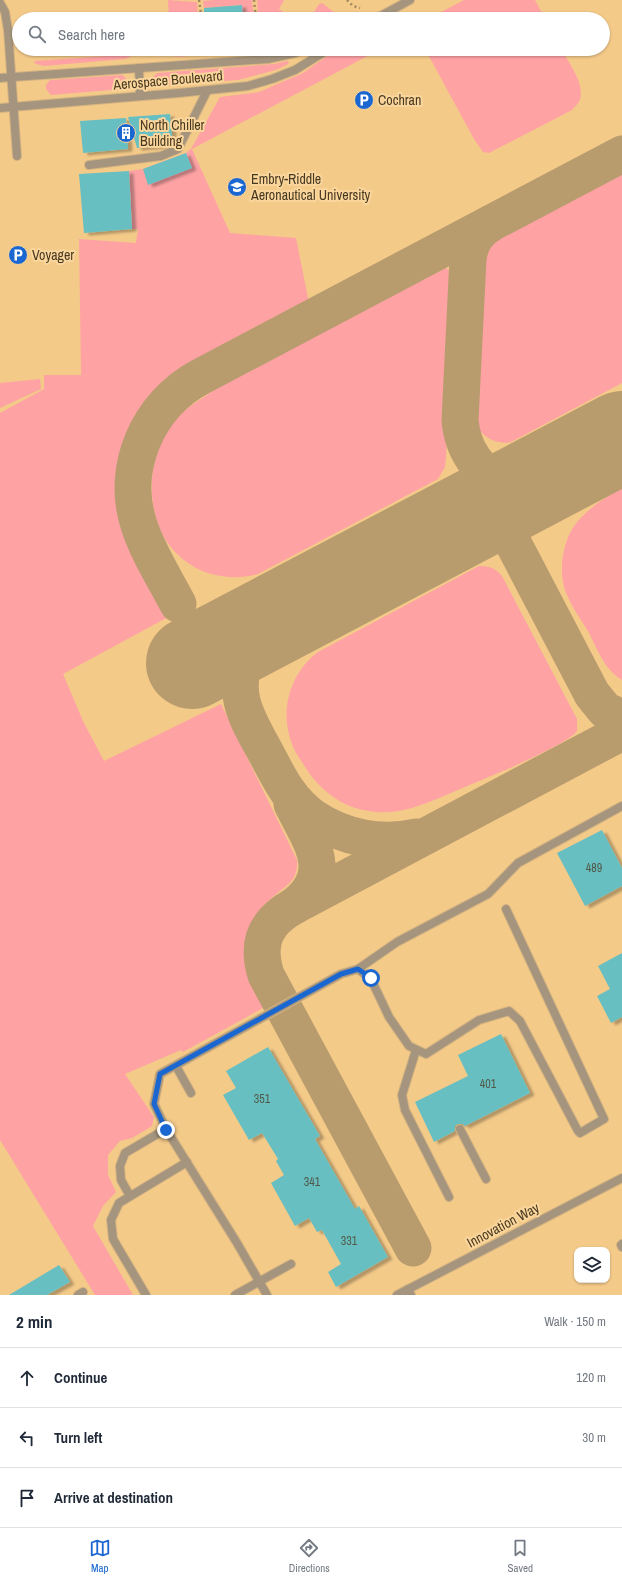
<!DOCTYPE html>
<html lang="en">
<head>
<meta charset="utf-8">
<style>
  :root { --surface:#fff; --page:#f6f6f7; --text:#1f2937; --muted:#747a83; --line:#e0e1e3; --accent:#1a67d1 }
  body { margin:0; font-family:"Archivo Narrow",sans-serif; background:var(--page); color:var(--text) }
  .controls { position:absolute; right:12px; bottom:12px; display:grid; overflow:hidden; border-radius:8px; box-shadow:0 1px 3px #0004 }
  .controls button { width:36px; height:36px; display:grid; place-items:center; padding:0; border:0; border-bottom:1px solid var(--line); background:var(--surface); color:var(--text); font:20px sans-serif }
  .stop { position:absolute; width:12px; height:12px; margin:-9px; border:3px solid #1a67d1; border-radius:50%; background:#fff }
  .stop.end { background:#1a67d1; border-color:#fff; box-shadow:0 1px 4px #0008 }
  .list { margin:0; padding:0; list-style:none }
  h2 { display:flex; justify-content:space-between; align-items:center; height:52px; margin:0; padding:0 16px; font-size:17px }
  h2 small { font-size:13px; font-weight:400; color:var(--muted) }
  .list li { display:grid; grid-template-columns:26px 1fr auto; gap:12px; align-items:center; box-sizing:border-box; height:60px; padding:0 16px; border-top:1px solid var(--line) }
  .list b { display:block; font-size:15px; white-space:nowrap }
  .list em { font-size:13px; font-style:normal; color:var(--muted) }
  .icon { flex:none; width:22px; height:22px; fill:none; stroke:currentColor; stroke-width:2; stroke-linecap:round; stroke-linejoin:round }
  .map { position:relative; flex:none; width:622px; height:1295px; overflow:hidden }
  .search { position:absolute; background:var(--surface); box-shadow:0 1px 3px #0004; left:12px; right:12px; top:12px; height:44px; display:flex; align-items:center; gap:10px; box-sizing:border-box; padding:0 14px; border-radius:22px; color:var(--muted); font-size:15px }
  .sheet { height:232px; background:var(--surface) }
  nav { display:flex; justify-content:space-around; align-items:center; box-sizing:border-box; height:56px; border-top:1px solid var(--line); background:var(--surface); font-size:11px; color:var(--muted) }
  nav a { display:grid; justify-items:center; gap:2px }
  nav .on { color:var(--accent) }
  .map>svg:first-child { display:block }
  .built { fill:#f4ca89; fill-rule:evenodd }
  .green { fill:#fea2a4 }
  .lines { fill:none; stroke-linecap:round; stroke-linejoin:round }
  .taxiway { stroke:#b99c6e; stroke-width:37 }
  .runway { stroke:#b99c6e; stroke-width:92 }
  .building { fill:#67bfc2; filter:url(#shadow) }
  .lane-casing { stroke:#d4b381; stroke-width:10 }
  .street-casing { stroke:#d4b381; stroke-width:10 }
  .path { stroke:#a1875e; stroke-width:2.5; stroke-dasharray:2 3; stroke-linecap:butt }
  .lane { stroke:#a5957e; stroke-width:8 }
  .street { stroke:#a5957e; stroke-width:8 }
  .route { stroke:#1a67d1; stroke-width:5 }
  .labels { text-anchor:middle; stroke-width:4; stroke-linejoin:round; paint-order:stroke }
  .number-label { font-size:12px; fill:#505a49 }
  .street-label { font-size:14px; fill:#483921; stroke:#fbd69c }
  .poi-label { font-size:14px; fill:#483921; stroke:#fbd69c; text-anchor:start }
</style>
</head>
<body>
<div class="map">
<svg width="622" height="1295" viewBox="0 0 622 1295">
  <defs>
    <filter id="shadow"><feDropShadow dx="4.5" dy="2.5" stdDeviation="1" flood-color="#0004"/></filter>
  </defs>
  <rect width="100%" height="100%" fill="#fbd69c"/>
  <path class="built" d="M 0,0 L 622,0 L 622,1295 L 0,1295 ZM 19,19 L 603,19 L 603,49 L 19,49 ZM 577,1250 L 607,1250 L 607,1280 L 577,1280 Z"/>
  <g class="green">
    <polygon points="168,0 197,2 198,19 169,19"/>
    <polygon points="213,0 252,0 254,19 243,19 241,5 204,8 203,1"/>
    <polygon points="257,0 284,0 279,9 294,19 258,19"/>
    <polygon points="464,0 535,0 545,19 428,19"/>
    <polygon points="322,3 339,16 333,19 310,19 319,4"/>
    <polygon points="28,49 74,49 75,53 33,56"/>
    <path d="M 213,49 L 214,52 L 212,53 C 197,54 174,61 161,52 Z"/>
    <path d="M 337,49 L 374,49 L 375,52 L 192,149 L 230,233 L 296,238 L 309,303 L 276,316 L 196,359 L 145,403 L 123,449 L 120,496 L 128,546 L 170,616 L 63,674 L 83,721 L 104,761 L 221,704 L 297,860 C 298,881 288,884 274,896 C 233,930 246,967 267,1006 L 183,1052 L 181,1050 L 125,1074 L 154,1117 L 152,1126 L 149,1128 L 132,1138 L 120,1141 L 108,1155 L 108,1175 L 116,1192 L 103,1206 L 93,1226 L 133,1295 L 95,1295 L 0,1140 L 0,413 L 44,389 L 44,375 L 81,375 L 79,239 L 136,243 L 138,229 L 132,229 L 129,171 L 143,169 L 186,153 L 191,149 L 220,97 L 259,92 L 303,73 Z"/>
    <path d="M 425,49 L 561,49 C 569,63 587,86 579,102 C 577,105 574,107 572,110 L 489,153 L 483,152 L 474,139 Z"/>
    <polygon points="136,54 125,59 44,66 36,64 34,61"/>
    <polygon points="287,61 289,62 288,64 276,70 238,80 157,86 155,85 153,77 157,73 274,64"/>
    <path d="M 122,75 C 126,77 129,82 126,86 L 123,89 L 51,95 L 46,89 L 46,85 L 50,80 Z"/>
    <path d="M 622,168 L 622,383 L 511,442 C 494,446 476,433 472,416 L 480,259 L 484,246 L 495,235 Z"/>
    <path d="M 438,266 C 448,267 451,271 454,280 L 446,457 L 445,467 L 438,479 L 258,574 C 228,582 197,575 175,552 C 143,518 145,455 175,420 C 185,408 200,400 213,391 C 259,359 309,334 358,308 C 383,295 412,275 438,266 Z"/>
    <polygon points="40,379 41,389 0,408 0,383"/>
    <path d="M 622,488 L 622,680 C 605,670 597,649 589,633 C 581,619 570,605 565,590 C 558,569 563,538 578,521 C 590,507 606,497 622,488 Z"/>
    <path d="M 479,566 C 490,566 495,568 502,576 L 577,719 L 577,731 C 571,741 517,765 503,771 C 486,778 470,785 453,792 C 425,804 400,816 369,811 C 344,808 323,792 309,773 C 303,763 296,755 292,744 C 279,711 290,673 318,652 Z"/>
  </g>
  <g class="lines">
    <g class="taxiway">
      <path d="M 490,224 C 476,233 470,243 468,259 L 460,420 C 462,447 479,478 508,482 C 519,484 532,481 543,479"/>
      <path d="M 543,479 C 520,492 504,514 512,541 L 592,694 L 605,710 L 622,718"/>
      <path d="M 178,604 C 165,579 148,553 139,525 C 120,468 148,405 200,377 L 622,154"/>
      <path d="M 272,622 C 260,631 254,640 248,653 C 229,693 248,720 267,755 C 280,780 290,801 314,818 C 344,838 381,845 416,837"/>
      <path d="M 292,804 C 310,841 337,873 294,906"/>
      <path d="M 413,1248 L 266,975 C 256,943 265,922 294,906 L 622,732"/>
    </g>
    <polyline class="runway" points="192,663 622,437"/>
  </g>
  <g class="building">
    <polygon points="242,5 243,19 204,19 204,8"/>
    <polygon points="170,114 173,145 137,148 128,117"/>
    <polygon points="126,118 128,149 83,153 80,121"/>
    <polygon points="186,153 192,168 148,185 143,169"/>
    <polygon points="129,171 132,229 84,233 79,174"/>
    <polygon points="602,830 622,868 622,886 585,906 557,853"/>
    <polygon points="622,953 622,1017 611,1023 597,996 610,989 598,966"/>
    <polygon points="501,1034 530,1093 465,1126 463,1124 458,1124 455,1126 455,1131 434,1142 415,1102 468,1076 458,1055"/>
    <polygon points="268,1047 320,1136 315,1139 355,1209 359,1206 388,1257 336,1287 328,1272 341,1264 322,1230 317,1232 309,1218 295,1226 271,1183 284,1175 276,1161 278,1159 262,1133 249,1140 223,1095 236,1088 226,1071"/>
    <polygon points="59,1265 70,1282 47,1295 9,1295"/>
  </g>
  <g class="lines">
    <g class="lane-casing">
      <g id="lane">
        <polyline points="0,3 5,12 8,30 17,156"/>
        <polyline points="89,165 161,156 178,149 207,91"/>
        <polyline points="506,909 604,1119 580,1133"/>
        <polyline points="358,969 397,942 488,894 518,863 622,806"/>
        <polyline points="416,1050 402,1095 405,1110 449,1197"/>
        <polyline points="176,1066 191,1093"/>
        <polyline points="460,1129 486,1179"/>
        <polyline points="130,1196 121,1180 120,1166 125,1153 166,1129"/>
        <polyline points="622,1244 621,1245 622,1247"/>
        <polyline points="408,1289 411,1295"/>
        <polyline points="78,1295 83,1292"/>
        <polyline points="146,1295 113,1239 111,1220 119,1203 187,1162"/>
        <polyline points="235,1295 291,1264"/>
        <polyline points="267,1295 237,1243 166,1129 154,1104 160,1074 341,974 358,969 371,979 389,1017 409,1046 426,1054 479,1020 509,1011 520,1021 578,1131"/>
      </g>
    </g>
    <g class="street-casing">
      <g id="street">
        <polyline points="375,19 410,0"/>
        <polyline points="139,68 140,96"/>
        <polyline points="0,78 268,59 295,53 305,49"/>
        <polyline points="0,108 179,93 248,86 272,79 295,70 329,49"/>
        <polyline points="397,1295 622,1178"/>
      </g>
    </g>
    <g class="path">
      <polyline points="199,0 201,14"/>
      <polyline points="254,0 256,19"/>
      <polyline points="347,0 353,6 360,8"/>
    </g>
    <use href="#lane" class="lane"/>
    <use href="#street" class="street"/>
  </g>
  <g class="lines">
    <polyline class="route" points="166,1130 154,1104 160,1074 341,974 358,969 371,978"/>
  </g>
  <defs>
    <g id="parking-disc" transform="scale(1)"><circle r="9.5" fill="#1a67d1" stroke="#fbd69c"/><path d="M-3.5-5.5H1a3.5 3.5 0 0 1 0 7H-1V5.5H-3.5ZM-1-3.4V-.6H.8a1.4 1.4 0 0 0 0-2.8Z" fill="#fff"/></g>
    <g id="building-disc" transform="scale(1)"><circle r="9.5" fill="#1a67d1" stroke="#fbd69c"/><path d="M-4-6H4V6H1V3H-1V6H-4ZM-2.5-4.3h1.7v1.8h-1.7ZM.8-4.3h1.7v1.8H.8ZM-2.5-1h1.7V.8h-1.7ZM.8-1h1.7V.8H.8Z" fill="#fff"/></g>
    <g id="university-disc" transform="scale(1)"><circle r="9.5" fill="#1a67d1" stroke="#fbd69c"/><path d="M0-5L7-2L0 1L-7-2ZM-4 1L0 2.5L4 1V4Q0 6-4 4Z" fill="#fff"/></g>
  </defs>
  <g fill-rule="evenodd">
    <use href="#parking-disc" x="364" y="100"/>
    <use href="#building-disc" x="126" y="133"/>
    <use href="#university-disc" x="237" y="187"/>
    <use href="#parking-disc" x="18" y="255"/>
  </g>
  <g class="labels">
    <g class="number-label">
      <text x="594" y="872">489</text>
      <text x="488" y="1088">401</text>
      <text x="262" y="1103">351</text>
      <text x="312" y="1186">341</text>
      <text x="349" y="1245">331</text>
    </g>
    <g class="street-label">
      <text transform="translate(168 80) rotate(-5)" y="5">Aerospace Boulevard</text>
      <text transform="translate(503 1225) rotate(-28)" y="5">Innovation Way</text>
    </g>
    <g class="poi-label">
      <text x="378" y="105">Cochran</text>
      <text x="140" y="130">North Chiller<tspan x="140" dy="16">Building</tspan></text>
      <text x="251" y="184">Embry-Riddle<tspan x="251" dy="16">Aeronautical University</tspan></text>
      <text x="32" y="260">Voyager</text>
    </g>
  </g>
</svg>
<div class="controls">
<button><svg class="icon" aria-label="layers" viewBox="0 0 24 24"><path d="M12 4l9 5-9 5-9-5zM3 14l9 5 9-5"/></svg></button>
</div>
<div class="stop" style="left:371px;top:978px"></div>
<div class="stop end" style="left:166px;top:1130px"></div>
<div class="search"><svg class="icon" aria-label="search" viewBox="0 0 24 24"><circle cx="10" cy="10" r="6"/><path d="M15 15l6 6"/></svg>Search here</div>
</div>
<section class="sheet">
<h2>2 min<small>Walk · 150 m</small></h2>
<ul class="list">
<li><svg class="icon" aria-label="ahead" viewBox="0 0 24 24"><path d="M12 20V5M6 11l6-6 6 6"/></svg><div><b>Continue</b></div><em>120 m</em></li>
<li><svg class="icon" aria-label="left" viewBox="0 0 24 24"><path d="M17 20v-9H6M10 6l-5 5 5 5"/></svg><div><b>Turn left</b></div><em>30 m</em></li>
<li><svg class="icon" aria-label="arrive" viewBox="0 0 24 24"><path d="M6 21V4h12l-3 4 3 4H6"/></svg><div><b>Arrive at destination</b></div></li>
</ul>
</section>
<nav>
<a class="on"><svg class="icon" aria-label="map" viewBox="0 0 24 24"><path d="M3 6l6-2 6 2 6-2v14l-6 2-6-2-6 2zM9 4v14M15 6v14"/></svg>Map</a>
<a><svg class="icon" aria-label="directions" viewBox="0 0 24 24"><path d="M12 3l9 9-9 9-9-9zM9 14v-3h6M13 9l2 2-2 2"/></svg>Directions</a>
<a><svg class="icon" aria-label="saved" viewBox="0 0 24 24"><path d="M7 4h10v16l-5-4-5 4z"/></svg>Saved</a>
</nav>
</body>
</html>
